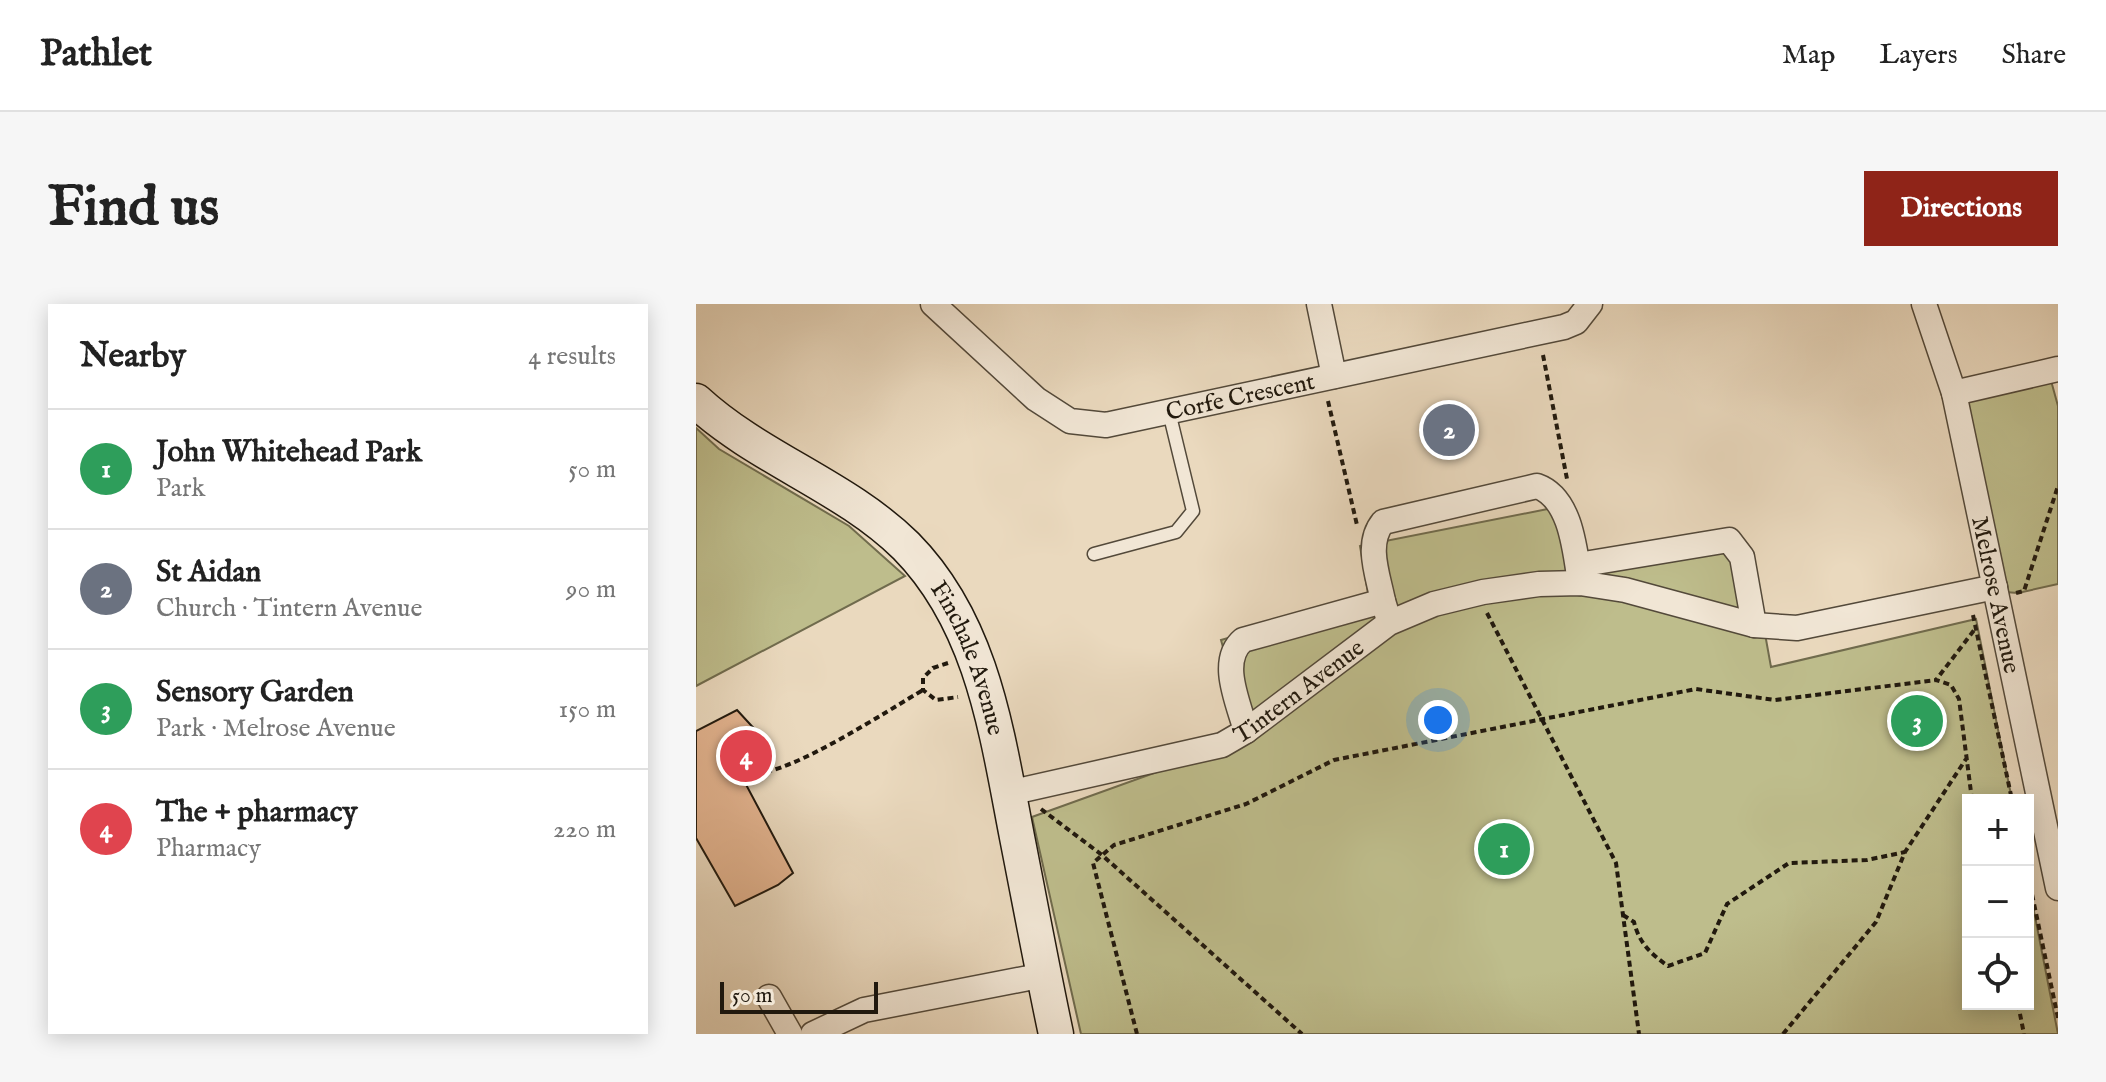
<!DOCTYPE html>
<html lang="en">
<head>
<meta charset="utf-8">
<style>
  :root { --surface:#fff; --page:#f6f6f6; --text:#222; --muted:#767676; --line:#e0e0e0; --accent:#8f2418 }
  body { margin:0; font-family:"IM FELL English",serif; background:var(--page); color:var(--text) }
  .controls { position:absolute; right:24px; bottom:24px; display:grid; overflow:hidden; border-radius:0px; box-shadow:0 4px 20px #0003 }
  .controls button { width:72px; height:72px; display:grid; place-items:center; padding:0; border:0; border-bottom:2px solid var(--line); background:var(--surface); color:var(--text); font:40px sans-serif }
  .scale { position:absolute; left:24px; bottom:20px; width:158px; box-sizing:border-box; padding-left:8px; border:4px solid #21190e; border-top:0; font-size:22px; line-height:28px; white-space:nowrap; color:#21190e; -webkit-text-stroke:6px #f1e6d5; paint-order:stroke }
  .you { position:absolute; left:742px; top:416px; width:28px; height:28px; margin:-20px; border:6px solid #fff; border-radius:50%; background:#1a73e8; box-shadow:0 0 0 12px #1a73e833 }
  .badge { display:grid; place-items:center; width:52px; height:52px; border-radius:50%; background:var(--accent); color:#fff; font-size:26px; font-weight:700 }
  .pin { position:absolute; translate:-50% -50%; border:4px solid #fff; box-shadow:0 2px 8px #0006 }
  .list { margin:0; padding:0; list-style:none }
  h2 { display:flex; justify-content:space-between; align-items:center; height:104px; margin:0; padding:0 32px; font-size:34px }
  h2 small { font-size:26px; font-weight:400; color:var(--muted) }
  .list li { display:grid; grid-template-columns:52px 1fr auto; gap:24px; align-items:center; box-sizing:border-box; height:120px; padding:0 32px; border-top:2px solid var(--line) }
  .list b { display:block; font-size:30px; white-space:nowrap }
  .list p { margin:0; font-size:26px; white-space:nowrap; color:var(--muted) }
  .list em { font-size:26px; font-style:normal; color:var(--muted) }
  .icon { flex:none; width:44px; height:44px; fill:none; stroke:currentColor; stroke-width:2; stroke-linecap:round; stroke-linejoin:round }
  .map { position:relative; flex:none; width:1362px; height:730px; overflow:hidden; border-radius:0px }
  header { display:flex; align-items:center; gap:48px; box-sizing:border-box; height:112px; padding:0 40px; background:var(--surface); border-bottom:2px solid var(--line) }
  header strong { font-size:38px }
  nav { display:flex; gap:44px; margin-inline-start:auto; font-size:28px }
  .intro { display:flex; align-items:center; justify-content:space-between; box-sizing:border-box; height:192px; padding:0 48px }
  h1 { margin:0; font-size:56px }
  .button { padding:20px 36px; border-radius:0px; background:var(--accent); color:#fff; font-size:28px; font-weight:700 }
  main { display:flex; gap:48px; padding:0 48px }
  aside { flex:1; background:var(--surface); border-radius:0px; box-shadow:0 4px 20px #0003 }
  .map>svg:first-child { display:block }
  .green { fill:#bebd8c; stroke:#706b4d; stroke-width:2 }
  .building { fill:#e2b38f; stroke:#21190e; stroke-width:2 }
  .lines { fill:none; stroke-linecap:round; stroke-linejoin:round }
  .lane-casing { stroke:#53493a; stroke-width:15 }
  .street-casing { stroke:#53493a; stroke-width:27 }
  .secondary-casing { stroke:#21190e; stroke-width:37 }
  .path { stroke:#21190e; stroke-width:4; stroke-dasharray:6 4; stroke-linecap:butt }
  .lane { stroke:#f1e6d5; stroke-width:12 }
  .street { stroke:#f1e6d5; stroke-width:24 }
  .secondary { stroke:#f1e6d5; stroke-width:34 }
  .labels { text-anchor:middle; stroke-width:7; stroke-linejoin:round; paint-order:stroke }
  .street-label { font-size:24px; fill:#21190e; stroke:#f1e6d5 }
</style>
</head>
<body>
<header>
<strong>Pathlet</strong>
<nav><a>Map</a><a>Layers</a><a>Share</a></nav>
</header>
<div class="intro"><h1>Find us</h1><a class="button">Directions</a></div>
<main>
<aside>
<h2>Nearby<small>4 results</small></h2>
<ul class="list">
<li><span class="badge" style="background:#2e9e5b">1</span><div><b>John Whitehead Park</b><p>Park</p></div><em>50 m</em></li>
<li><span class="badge" style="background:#6b7280">2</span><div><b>St Aidan</b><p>Church · Tintern Avenue</p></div><em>90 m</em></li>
<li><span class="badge" style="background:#2e9e5b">3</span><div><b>Sensory Garden</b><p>Park · Melrose Avenue</p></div><em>150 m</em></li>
<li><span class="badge" style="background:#e0444e">4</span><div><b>The + pharmacy</b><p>Pharmacy</p></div><em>220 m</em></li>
</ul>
</aside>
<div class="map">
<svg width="1362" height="730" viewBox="0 0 1362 730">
  <rect width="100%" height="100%" fill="#ead9be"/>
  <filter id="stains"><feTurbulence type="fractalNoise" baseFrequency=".0025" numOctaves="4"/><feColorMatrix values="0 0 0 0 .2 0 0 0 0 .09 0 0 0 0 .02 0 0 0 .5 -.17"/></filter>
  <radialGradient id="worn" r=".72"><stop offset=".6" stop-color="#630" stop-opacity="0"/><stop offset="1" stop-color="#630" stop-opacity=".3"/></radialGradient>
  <g class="green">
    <polygon points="1354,73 1362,102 1362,280 1322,289 1309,288 1265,95"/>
    <polygon points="0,124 23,145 153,222 209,272 0,382"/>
    <polygon points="877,200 890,252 1040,231 1064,302 1075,363 1280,315 1316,496 1272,496 1272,700 1332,700 1332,577 1362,730 385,730 336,513 547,437 550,427 525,336 673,295 664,242"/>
  </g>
  <polygon class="building" points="41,406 64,431 70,451 62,467 47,475 97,569 82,581 39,602 0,534 0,427"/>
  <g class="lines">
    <g class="lane-casing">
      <polyline id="lane" points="398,250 480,228 497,207 473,108"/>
    </g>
    <g class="street-casing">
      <g id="street">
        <path id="s1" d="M 237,0 L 340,95 L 374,117 L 410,121 L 868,23 L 880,18 L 894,0"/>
        <polyline points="623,0 638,72"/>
        <path id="s2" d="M 1228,0 L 1258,89 L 1362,584"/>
        <polyline points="1258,89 1362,65"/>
        <polyline points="882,261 1033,236 1046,253 1058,321"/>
        <path d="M 687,297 C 682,271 669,240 687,218 L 841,182 C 875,194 879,246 884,279"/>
        <path d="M 550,427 C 543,400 522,357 547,336 L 687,297 L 691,310"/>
        <path id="s3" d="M 313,489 L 526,441 L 550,427 L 693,319 L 738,300 L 787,288 L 843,280 L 884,279 L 929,286 L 1058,321 L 1101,324 L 1299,283"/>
        <polyline points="73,693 94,730"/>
        <polyline points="117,730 168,706 348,671"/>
      </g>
    </g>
    <g class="secondary-casing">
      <g id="secondary">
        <path id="s4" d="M 0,97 C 63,155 149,182 210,242 C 287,320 301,430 321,533 C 334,599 346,664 360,730"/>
      </g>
    </g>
    <g class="path">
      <polyline points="847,51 871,175"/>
      <polyline points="632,97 661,221"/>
      <polyline points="1320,289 1328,287 1362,182"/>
      <polyline points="791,309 920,559 943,730"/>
      <polyline points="1277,311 1316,496"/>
      <polyline points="252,359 237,364 227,374 227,386 240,396 262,393"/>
      <path d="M 60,468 C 90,473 196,404 227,386"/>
      <polyline points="1276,496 1263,395 1255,381 1240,376 1279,325"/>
      <polyline points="345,505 406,551 606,730"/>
      <polyline points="1332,571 1362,714"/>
      <path d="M 927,611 L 938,618 C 943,639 955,650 972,662 L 1009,649 L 1031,600 L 1093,559 L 1171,556 L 1209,548"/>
      <polyline points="1322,700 1328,730"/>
      <polyline points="441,730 397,559 418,541 550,500 638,456 1000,385 1079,396 1240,376"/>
      <polyline points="1087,730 1180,618 1209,548 1270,455"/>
    </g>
    <use href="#lane" class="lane"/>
    <use href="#street" class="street"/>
    <use href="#secondary" class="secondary"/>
  </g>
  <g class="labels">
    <g class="street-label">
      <text dy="8" stroke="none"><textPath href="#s1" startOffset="354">Corfe Crescent</textPath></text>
      <text dy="8" stroke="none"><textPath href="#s2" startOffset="300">Melrose Avenue</textPath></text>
      <text dy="8" stroke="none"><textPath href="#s4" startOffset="386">Finchale Avenue</textPath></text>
      <text dy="8" stroke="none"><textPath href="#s3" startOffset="312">Tintern Avenue</textPath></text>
    </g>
  </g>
  <rect width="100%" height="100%" filter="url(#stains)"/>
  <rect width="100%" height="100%" fill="url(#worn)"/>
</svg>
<div class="controls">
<button>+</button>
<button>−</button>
<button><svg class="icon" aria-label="locate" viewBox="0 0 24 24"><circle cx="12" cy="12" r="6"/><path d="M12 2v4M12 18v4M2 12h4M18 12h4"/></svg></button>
</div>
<div class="scale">50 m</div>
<div class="you"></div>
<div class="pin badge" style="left:808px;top:545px;background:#2e9e5b">1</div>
<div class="pin badge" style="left:753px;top:126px;background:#6b7280">2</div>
<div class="pin badge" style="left:1221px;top:417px;background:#2e9e5b">3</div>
<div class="pin badge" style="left:50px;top:452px;background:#e0444e">4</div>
</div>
</main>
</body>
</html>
